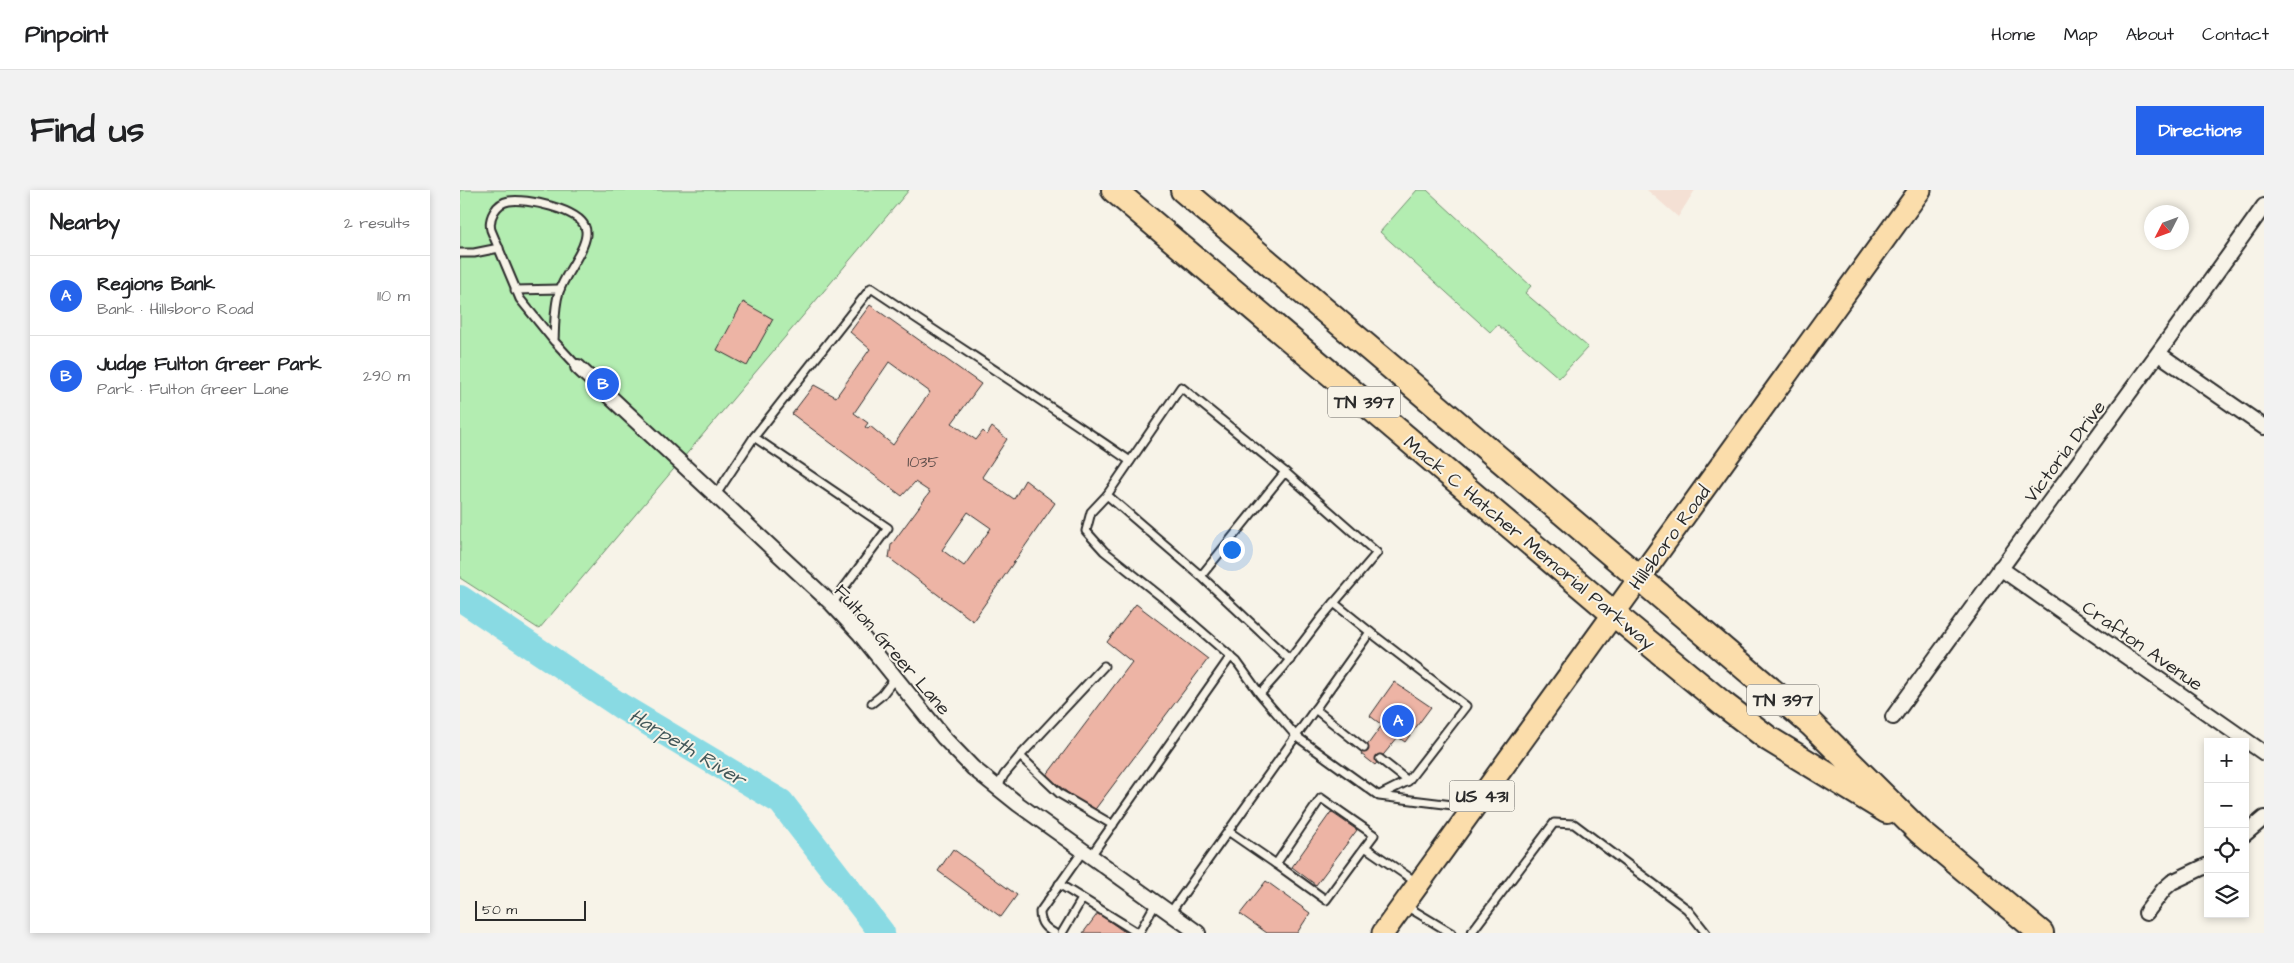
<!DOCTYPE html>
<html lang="en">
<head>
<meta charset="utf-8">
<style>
  :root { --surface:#fff; --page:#f2f2f2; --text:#202124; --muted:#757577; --line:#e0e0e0; --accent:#2563eb }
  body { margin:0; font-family:"Architects Daughter",sans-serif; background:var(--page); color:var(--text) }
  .controls { position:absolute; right:15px; bottom:15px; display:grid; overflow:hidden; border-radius:0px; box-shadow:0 2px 8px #0003 }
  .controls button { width:45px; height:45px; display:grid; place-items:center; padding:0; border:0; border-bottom:1px solid var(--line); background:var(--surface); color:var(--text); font:25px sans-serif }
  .compass { position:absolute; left:1684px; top:15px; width:45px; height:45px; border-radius:50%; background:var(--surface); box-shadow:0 2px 8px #0003; rotate:228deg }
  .scale { position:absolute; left:15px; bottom:12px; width:111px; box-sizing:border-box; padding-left:5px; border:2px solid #2b2b2b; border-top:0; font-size:14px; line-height:18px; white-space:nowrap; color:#2b2b2b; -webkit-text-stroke:4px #f7f3e8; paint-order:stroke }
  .you { position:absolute; left:771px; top:359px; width:18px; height:18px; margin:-12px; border:4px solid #fff; border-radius:50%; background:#1a73e8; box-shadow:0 0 0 8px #1a73e833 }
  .badge { display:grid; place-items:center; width:32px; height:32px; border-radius:50%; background:var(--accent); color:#fff; font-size:16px; font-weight:700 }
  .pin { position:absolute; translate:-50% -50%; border:2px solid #fff; box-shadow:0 1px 5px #0006 }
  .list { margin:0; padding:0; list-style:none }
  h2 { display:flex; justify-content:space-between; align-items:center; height:65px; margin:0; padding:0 20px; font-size:21px }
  h2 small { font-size:16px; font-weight:400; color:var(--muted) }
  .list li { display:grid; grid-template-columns:32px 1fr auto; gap:15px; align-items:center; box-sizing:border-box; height:80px; padding:0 20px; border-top:1px solid var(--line) }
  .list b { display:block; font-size:19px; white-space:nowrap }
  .list p { margin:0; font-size:16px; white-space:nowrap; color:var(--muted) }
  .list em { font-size:16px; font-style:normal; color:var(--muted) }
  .icon { flex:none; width:28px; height:28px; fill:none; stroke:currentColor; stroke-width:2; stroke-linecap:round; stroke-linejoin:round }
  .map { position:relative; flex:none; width:1804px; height:743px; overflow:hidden; border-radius:0px }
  header { display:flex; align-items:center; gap:30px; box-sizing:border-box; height:70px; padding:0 25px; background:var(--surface); border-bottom:1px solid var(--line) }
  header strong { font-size:24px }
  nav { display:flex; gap:28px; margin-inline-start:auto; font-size:18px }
  .intro { display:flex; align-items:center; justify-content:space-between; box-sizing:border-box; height:120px; padding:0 30px }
  h1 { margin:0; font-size:35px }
  .button { padding:12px 22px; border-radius:0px; background:var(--accent); color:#fff; font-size:18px; font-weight:700 }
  main { display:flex; gap:30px; padding:0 30px }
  aside { flex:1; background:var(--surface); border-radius:0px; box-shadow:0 2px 8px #0003 }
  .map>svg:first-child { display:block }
  .built { fill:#f4e0d4 }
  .green { fill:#b3edb1; stroke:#6f8c6e }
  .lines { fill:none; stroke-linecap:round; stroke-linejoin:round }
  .river { stroke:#89dae3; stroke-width:26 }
  .building { fill:#edb4a5; stroke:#2b2b2b; fill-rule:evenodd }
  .lane-casing { stroke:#2b2b2b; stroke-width:11 }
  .street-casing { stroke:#2b2b2b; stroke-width:18 }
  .primary-casing { stroke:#2b2b2b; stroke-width:25 }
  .highway-casing { stroke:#2b2b2b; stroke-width:28 }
  .lane { stroke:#f7f3e8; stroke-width:7 }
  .street { stroke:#f7f3e8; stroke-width:14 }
  .primary { stroke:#fbddab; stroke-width:21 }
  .highway { stroke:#fbddab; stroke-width:24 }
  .labels { text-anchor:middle; stroke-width:4; stroke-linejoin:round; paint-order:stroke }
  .number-label { font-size:16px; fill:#5c4d4a }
  .shield { fill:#f7f3e8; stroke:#686764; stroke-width:1 }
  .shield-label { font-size:18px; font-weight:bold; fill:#2b2b2b }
  .street-label { font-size:19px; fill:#2b2b2b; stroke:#f7f3e8 }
  .water-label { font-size:20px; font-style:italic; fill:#425759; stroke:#f7f3e8 }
</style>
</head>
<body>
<header>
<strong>Pinpoint</strong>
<nav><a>Home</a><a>Map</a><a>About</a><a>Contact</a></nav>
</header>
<div class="intro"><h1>Find us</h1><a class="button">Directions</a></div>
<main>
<aside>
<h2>Nearby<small>2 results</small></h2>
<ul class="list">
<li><span class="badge">A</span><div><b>Regions Bank</b><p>Bank · Hillsboro Road</p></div><em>110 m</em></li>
<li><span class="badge">B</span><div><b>Judge Fulton Greer Park</b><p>Park · Fulton Greer Lane</p></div><em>290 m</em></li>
</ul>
</aside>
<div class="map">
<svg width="1804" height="743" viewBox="0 0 1804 743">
  <rect width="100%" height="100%" fill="#f7f3e8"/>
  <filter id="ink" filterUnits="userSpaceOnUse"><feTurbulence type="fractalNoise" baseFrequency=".02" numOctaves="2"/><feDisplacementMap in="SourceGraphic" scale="10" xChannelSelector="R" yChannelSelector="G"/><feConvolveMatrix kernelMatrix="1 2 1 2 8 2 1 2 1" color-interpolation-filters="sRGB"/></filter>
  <g filter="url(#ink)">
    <polygon class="built" points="1187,0 1235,0 1218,27"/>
    <g class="green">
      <polygon points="0,0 449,0 79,439 0,388"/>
      <polygon points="957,0 967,0 1071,96 1065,103 1128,157 1099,188 1038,135 1030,142 920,42"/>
    </g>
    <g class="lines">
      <polyline class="river" points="0,408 162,517 321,612 422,743"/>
    </g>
    <g class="building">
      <polygon points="283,112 313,129 287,176 257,160"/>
      <path d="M 410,115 L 521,194 L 492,233 L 516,250 L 523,241 L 527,245 L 532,237 L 547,249 L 522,287 L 554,309 L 565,290 L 595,313 L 513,431 L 429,368 L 431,355 L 470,302 L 455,292 L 442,306 L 332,224 L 354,195 L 376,207 L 410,159 L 390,142 ZM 429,172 L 470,202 L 433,255 L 410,236 L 408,239 L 405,237 L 408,233 L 394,223 ZM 508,322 L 531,338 L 504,376 L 482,360 Z"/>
      <polygon points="676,414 748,469 633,622 586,586 672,472 647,452"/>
      <polygon points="934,492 971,517 945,552 938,547 915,575 901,564 922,535 910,526"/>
      <polygon points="871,622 897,640 856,695 832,677"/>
      <polygon points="493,659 557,705 541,727 478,681"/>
      <polygon points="806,691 850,723 837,743 807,743 780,724"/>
      <polygon points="638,723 666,743 623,743"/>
    </g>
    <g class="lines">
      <g class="lane-casing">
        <g id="lane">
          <polyline points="0,63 14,63 39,58"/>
          <polyline points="55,100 100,99"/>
          <path d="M 94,151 L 60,109 L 31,40 C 28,28 36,13 49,11 C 66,8 118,19 125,37 C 132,53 104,84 99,102 C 94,117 95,135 94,151 L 118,177"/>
          <polyline points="294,247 428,338 372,414"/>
          <polyline points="647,305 721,197 825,282"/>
          <path d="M 255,306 L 294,247 L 411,98 C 497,156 585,212 670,271"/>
          <polyline points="741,386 830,470"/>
          <polyline points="874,413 910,442"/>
          <polyline points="800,504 824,477 862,427 917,363 825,282 741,386 647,305 631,322 626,341 644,361 709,413 777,472 800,504 836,546 876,575 919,606 1009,617"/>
          <polyline points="412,513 422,505 435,488"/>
          <polyline points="855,519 904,558"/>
          <polyline points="560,566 600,604 653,635"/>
          <polyline points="920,569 948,591"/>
          <polyline points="537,598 544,585 560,566 644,476"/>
          <polyline points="768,641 816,674 861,608 914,645 905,657 956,692"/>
          <polyline points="630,667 771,466"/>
          <polyline points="816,674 866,710 905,657"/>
          <polyline points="599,694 678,743"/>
          <polyline points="946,716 991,743"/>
          <polyline points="710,723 910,442 1006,516 948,591 920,605"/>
          <path d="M 594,743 C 585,738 580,733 580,722 L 623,661"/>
          <polyline points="602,743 622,709"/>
          <polyline points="679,743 696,713"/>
          <polyline points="1011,743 1094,633 1114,634 1227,719 1246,743"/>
        </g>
      </g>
      <g class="street-casing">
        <g id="street">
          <polyline points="1699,164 1804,237"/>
          <polyline points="118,177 372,414 400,444 484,548 513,578 558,614 738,743"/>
          <polyline points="1540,378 1804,563"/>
          <path d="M 1433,527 C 1556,356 1682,188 1804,16"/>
          <polyline points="1785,644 1804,628"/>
          <polyline points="1686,723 1704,699 1712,692 1748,675"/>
        </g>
      </g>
      <g class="primary-casing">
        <polyline id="primary" points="923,743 1460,0"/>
      </g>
      <g class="highway-casing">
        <g id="highway">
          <polyline points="654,0 1154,424 1263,514 1309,549 1427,621"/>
          <polyline points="723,0 1351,534 1459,641 1581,743"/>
        </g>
      </g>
      <use href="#lane" class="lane"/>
      <use href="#street" class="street"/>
      <use href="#primary" class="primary"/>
      <use href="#highway" class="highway"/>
    </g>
  </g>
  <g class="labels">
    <g class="number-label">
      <text x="463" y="277">1035</text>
    </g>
    <g class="shield">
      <rect x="868" y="196.5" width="72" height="31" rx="4"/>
      <rect x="1287" y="494.5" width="72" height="31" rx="4"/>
      <rect x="989.5" y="590.5" width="65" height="31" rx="4"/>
    </g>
    <g class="shield-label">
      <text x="904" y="218">TN 397</text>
      <text x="1323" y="516">TN 397</text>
      <text x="1022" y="612">US 431</text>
    </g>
    <g class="street-label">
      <text transform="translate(1604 261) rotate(-53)" y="7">Victoria Drive</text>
      <text transform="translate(1209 347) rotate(-54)" y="7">Hillsboro Road</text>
      <text transform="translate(1070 352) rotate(40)" y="7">Mack C Hatcher Memorial Parkway</text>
      <text transform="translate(1683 455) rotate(35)" y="7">Crafton Avenue</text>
      <text transform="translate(433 459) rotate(49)" y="7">Fulton Greer Lane</text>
    </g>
    <g class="water-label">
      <text transform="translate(228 557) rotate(31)" y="7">Harpeth River</text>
    </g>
  </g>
</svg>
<div class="controls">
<button>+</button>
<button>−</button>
<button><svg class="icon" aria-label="locate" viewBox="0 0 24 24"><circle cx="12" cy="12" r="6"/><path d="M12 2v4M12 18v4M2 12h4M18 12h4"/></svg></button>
<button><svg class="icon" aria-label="layers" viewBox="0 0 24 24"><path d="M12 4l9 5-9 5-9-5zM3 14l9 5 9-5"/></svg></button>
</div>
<svg class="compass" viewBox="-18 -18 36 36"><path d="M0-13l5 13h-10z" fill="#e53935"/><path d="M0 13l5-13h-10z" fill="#757577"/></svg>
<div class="scale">50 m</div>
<div class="you"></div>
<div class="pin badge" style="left:938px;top:531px">A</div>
<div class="pin badge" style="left:143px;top:194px">B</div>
</div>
</main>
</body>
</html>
